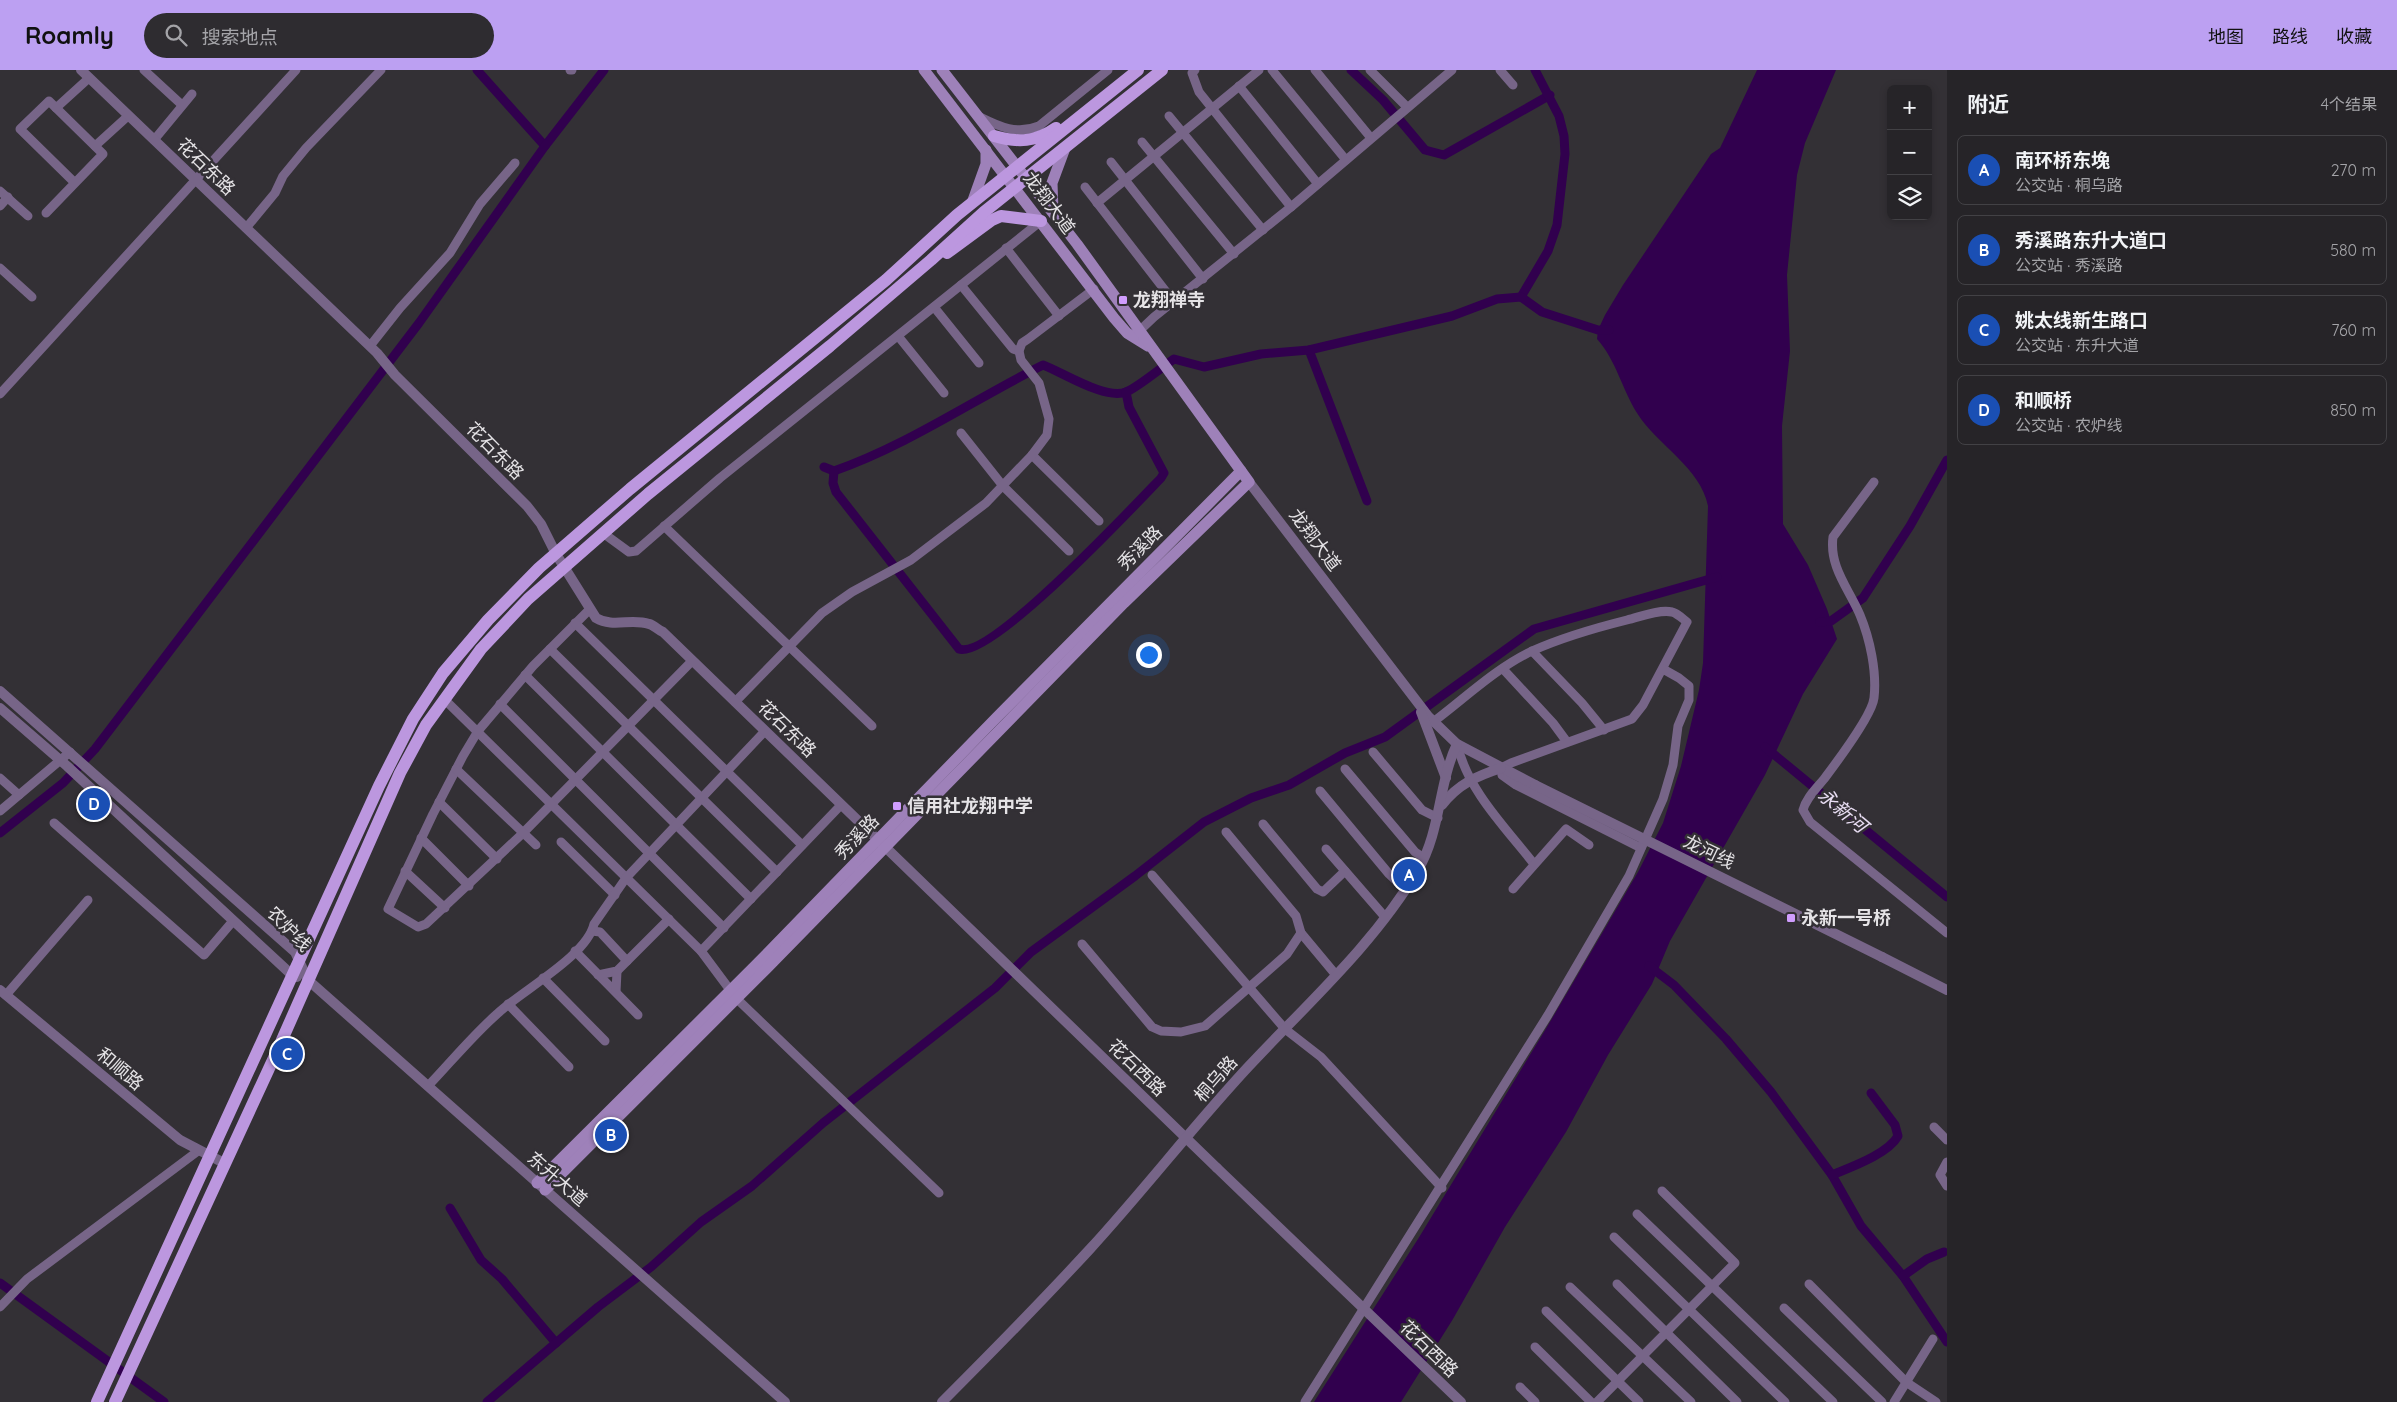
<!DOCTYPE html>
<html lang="zh">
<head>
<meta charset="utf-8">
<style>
  :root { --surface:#262428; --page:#2e2c30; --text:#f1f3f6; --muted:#a4a4a8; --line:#424145; --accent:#bca0f2 }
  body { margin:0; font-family:Quicksand,"Noto Sans SC",sans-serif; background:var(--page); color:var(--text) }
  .controls { position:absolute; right:15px; top:15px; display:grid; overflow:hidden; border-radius:8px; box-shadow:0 2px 8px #0003 }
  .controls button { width:45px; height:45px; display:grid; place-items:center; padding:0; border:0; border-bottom:1px solid var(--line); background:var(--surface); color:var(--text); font:25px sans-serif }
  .you { position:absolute; left:1148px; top:584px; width:18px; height:18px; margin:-12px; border:4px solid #fff; border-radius:50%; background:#1a73e8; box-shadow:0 0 0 8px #1a73e833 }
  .badge { display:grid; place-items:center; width:32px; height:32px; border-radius:50%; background:var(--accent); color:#fff; font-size:16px; font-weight:700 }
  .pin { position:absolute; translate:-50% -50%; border:2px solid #fff; box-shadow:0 1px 5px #0006 }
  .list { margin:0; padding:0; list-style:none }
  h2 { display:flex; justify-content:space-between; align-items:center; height:65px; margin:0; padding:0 20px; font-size:21px }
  h2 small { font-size:16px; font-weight:400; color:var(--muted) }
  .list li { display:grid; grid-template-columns:32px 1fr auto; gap:15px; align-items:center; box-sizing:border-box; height:70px; margin:0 10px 10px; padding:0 10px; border:1px solid var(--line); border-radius:8px }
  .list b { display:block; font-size:19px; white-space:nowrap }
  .list p { margin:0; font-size:16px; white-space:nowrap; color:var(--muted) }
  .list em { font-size:16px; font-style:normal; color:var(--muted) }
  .icon { flex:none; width:28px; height:28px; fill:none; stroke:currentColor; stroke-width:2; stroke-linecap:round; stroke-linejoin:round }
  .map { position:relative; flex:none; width:1947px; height:1332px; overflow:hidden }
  header { display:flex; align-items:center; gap:30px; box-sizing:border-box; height:70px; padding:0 25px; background:var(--accent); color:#111 }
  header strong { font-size:24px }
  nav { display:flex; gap:28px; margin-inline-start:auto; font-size:18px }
  .search { width:350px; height:45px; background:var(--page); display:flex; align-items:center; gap:12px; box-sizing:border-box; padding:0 18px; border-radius:28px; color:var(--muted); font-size:19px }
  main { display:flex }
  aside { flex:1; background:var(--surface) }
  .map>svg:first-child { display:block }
  .water { fill:#31004e }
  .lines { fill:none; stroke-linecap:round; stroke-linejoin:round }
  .canal { stroke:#31004e; stroke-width:9 }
  .minor { stroke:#776588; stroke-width:9 }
  .tertiary { stroke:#776588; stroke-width:10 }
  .secondary { stroke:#9e81b9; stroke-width:11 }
  .primary { stroke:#bc97df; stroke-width:12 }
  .tertiary-bridge { stroke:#776588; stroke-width:10 }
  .poi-dot { fill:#d09dfe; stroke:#333035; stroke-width:2 }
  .labels { text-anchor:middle; stroke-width:5; stroke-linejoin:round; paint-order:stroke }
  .street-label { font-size:18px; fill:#e5e3e6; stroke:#333035 }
  .poi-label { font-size:18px; font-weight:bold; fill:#e5e3e6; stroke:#333035; text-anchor:start }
  .water-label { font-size:19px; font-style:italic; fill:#e8ddf3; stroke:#333035 }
</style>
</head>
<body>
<header>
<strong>Roamly</strong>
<div class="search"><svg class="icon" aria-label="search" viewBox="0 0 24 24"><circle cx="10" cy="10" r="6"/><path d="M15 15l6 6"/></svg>搜索地点</div>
<nav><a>地图</a><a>路线</a><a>收藏</a></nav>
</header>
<main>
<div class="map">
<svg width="1947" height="1332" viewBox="0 0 1947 1332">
  <rect width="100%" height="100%" fill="#333035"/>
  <path class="water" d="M 1757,0 L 1836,0 L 1805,73 L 1797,105 L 1787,205 L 1790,281 L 1782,356 L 1783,454 L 1808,495 L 1827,539 L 1837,569 L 1803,624 L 1765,705 L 1670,871 L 1652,914 L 1608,985 L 1566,1062 L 1505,1157 L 1453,1249 L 1401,1332 L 1314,1332 L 1418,1169 L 1547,957 L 1638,802 L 1663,753 L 1681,696 L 1699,620 L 1703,593 L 1708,436 C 1701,398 1657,375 1637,343 C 1622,319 1616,290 1597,269 L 1598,260 L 1605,245 L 1623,215 L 1711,84 L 1720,78 Z"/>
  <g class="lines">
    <g class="canal">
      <polyline points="477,0 545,76"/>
      <polyline points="1351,0 1383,30 1425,80 1444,85 1550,25"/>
      <polyline points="1521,227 1548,181 1557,155 1565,84 1564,66 1559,46 1535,0"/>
      <polyline points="1309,280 1367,431"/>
      <path d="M 824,397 L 834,401 C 908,375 973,330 1043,295 C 1064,303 1105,330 1126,322 C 1137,318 1162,297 1174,289 L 1204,297 L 1261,284 L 1309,280 L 1452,246 L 1497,229 L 1521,227 L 1542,242 L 1598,260 L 1609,260"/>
      <path d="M 834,401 L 833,413 L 836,422 L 959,579 C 990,590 1135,435 1161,408 L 1164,403 L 1129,337 L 1126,322"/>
      <polyline points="1820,552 1831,551 1863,528 1910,456 1947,390"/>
      <polyline points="1765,677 1947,827"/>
      <polyline points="0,763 63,713 95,679 419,253 545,76 604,0"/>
      <polyline points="1649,896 1674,915 1726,969 1771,1022 1832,1105 1861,1156 1903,1206 1947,1272"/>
      <path d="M 1832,1105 C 1851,1097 1888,1084 1898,1066 L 1895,1055 L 1871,1023"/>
      <polyline points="450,1138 481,1190 502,1209 556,1273"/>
      <polyline points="1903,1206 1927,1189 1944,1182"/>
      <polyline points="0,1213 164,1332"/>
      <polyline points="487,1332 598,1237 651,1197 701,1152 752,1116 823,1053 995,918 1031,882 1135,806 1204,752 1251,728 1289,715 1345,683 1385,667 1534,559 1717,507"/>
    </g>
    <g class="minor">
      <polyline points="144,0 182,35"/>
      <polyline points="570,0 572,0"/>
      <polyline points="1195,0 1192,3 1199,22 1291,137"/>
      <polyline points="1272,0 1346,90"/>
      <polyline points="1315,0 1371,68"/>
      <polyline points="1370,0 1407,37"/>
      <polyline points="1500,0 1513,15"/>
      <polyline points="1239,16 1318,114"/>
      <polyline points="56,38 89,8"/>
      <polyline points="1169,46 1263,160"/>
      <path d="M 980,47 C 1000,57 1017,65 1039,56 L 1108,0"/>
      <polyline points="154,70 192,24"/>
      <polyline points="1142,72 1234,184"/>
      <polyline points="95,76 128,46"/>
      <polyline points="1111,92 1203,209"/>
      <polyline points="1085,117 1174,232"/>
      <polyline points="0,121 28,146"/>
      <polyline points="1097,133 1259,0"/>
      <polyline points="0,136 8,127"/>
      <polyline points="46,143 103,84 49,31 20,59 75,113"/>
      <polyline points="246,158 275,123 283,106 306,78 381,0"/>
      <polyline points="1006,178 1059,246"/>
      <polyline points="0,198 32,227"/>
      <polyline points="961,215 1013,279 1019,281"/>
      <polyline points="934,237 979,293"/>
      <polyline points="1135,265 1154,247 1291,137 1452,0"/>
      <polyline points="898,266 944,323"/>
      <polyline points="370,276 400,238 450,183 480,134 515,93"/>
      <polyline points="0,324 296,0"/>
      <polyline points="961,363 1003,416 1069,481"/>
      <polyline points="1032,385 1099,451"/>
      <path d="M 1874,412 L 1833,467 C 1829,497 1849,519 1860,545 C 1870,569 1877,602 1874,628 C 1872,646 1836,693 1824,709 C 1816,719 1806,728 1803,740 L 1810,752 L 1947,863"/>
      <polyline points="664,456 872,656"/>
      <polyline points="603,463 629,482 636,481 720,408 1041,151"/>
      <polyline points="590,539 533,596 478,661 463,686 433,744 388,839 418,857 426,854 522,764 692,591"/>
      <polyline points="575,553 802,775"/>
      <polyline points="550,579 777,802"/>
      <polyline points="1532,581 1582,633 1604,660"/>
      <polyline points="1503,599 1553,653 1567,672"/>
      <polyline points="525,605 751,829"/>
      <polyline points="444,629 701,881 736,928 939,1123"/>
      <polyline points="735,632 822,543 852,522 911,490 986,433 1032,385 1047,365 1049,349 1039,313 1021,290 1019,281 1022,273 1028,269 1094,219"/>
      <polyline points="500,634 724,858"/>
      <path d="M 1433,652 C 1465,628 1496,598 1532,581 C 1563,567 1595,558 1627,550 C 1640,547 1659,539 1672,542 C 1677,543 1683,549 1687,552 L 1643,635 L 1632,649 L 1511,693 L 1501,698 L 1502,705 L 1516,715 L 1641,778"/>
      <path d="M 1457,674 C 1468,721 1505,757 1534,794"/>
      <polyline points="1373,682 1422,740 1438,748"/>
      <polyline points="456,699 536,775"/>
      <polyline points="1345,699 1415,782 1424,788"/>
      <polyline points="0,708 19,725"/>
      <polyline points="1320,721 1389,804 1406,820"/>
      <polyline points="439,732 497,789"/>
      <polyline points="0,741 70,682"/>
      <polyline points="54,753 204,885 233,851"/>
      <polyline points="1263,754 1317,819 1323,822 1345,801"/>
      <polyline points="421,768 469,816"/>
      <polyline points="561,772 615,825"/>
      <polyline points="1326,779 1385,847"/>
      <polyline points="405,801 445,838"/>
      <polyline points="1152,805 1285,959 1321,987 1442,1118"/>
      <polyline points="1513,819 1566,759 1589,775"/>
      <polyline points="592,861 600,862 627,891"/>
      <polyline points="1301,863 1336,905"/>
      <polyline points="1082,874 1152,957 1161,961 1181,962 1205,956 1287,884 1301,863 1296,846 1226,762"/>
      <polyline points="575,881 638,945"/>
      <polyline points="701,881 841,735"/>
      <polyline points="598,905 617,901 669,849"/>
      <polyline points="543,908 605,971"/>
      <polyline points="616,922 617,901"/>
      <polyline points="6,925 88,830"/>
      <polyline points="508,934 569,997"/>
      <path d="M 428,1016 C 451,992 472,966 497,944 C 521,921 587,886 594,854 L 626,808 L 765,661"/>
      <polyline points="1934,1057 1947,1070"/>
      <polyline points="1947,1092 1940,1105 1947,1116"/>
      <polyline points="1637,1144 1833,1332"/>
      <polyline points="1614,1167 1785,1332"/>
      <polyline points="1617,1214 1737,1332"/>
      <polyline points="1809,1214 1906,1312 1936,1332"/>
      <polyline points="1570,1217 1691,1332"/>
      <polyline points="0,1237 27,1209 198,1081"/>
      <polyline points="1784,1238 1882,1332"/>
      <polyline points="1546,1241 1639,1332"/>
      <polyline points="1535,1277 1591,1332"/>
      <polyline points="1520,1317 1535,1332"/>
      <polyline points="1305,1332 1548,945 1629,806 1663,729 1673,695 1678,656 1689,630 1689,616 1679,608 1663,599"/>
      <polyline points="1597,1332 1735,1193 1662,1121"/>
      <polyline points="1894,1332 1933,1269"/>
    </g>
    <g class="tertiary">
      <path d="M 81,0 L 377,283 L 395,305 L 527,436 L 541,454 L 556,484 L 596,548 C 613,558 631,548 649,554 C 654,555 658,560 663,562 L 1217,1098"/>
      <polyline points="1249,412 1428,646 1457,674 1535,715"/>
      <polyline points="0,621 295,882 308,910 785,1332"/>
      <polyline points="0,638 67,696 292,905 297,907"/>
      <polyline points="1421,642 1446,708"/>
      <path d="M 1442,735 C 1458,714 1477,706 1501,698"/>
      <polyline points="1882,887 1947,920"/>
      <polyline points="0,920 180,1070 224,1093"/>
      <path d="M 942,1332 C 992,1282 1042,1231 1090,1179 C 1145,1119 1194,1055 1249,996 C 1308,933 1374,874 1418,800 C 1441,761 1438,714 1457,674"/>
    </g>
    <g class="secondary">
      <polyline points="924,0 1114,248 1127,263 1148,276"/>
      <polyline points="972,133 986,94 986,80"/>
      <polyline points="1053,141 1052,113 1065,78"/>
      <polyline points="537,1113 756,895 997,647 1241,401"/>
      <polyline points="545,1120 766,899 1124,533 1249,412 1077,174 942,0"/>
    </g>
    <g class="primary">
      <path d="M 994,66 C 1018,73 1036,72 1056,58"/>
      <polyline points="947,183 992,150 1001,146 1041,151"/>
      <polyline points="97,1332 379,716 413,649 443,603 488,550 539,498 630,419 886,210 957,145 1138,0"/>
      <polyline points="115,1332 278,979 400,703 426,655 481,579 528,529 648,424 830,276 931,190 984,142 1162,0"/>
    </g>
    <g class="tertiary-bridge">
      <polyline points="1535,715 1882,887"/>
      <polyline points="1217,1098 1461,1332"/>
    </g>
  </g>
  <g class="poi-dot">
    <rect x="1118" y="225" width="10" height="10" rx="2.5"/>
    <rect x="892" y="731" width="10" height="10" rx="2.5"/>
    <rect x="1786" y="843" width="10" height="10" rx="2.5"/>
  </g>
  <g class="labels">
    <g class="street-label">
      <text transform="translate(206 97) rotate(44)" y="6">花石东路</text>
      <text transform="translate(1049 133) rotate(53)" y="6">龙翔大道</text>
      <text transform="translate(495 381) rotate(45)" y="6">花石东路</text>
      <text transform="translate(1315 470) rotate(53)" y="6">龙翔大道</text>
      <text transform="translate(1140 478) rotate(-45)" y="6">秀溪路</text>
      <text transform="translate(787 659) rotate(44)" y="6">花石东路</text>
      <text transform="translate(857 767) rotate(-46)" y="6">秀溪路</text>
      <text transform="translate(1709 782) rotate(26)" y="6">龙河线</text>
      <text transform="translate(289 859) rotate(46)" y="6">农炉线</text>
      <text transform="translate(1137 998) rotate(44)" y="6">花石西路</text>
      <text transform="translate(120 999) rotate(40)" y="6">和顺路</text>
      <text transform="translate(1216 1009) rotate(-49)" y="6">桐乌路</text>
      <text transform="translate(557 1109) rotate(41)" y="6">东升大道</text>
      <text transform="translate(1429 1279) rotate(44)" y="6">花石西路</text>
    </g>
    <g class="poi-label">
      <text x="1133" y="236">龙翔禅寺</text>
      <text x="907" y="742">信用社龙翔中学</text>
      <text x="1801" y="854">永新一号桥</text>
    </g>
    <g class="water-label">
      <text transform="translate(1843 740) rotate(40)" y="7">永新河</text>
    </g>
  </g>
</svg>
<div class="controls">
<button>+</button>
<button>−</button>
<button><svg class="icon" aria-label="layers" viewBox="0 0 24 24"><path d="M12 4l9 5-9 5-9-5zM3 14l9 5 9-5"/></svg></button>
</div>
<div class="you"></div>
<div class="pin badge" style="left:1409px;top:805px;background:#1a4fb4">A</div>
<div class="pin badge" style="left:611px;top:1065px;background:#1a4fb4">B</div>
<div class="pin badge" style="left:287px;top:984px;background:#1a4fb4">C</div>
<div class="pin badge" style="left:94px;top:734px;background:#1a4fb4">D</div>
</div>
<aside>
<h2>附近<small>4个结果</small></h2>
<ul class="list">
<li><span class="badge" style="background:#1a4fb4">A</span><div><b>南环桥东堍</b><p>公交站 · 桐乌路</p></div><em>270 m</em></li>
<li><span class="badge" style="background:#1a4fb4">B</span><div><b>秀溪路东升大道口</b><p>公交站 · 秀溪路</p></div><em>580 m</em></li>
<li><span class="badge" style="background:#1a4fb4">C</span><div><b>姚太线新生路口</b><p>公交站 · 东升大道</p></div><em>760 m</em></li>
<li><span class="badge" style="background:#1a4fb4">D</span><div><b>和顺桥</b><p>公交站 · 农炉线</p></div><em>850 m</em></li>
</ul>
</aside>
</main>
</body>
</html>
